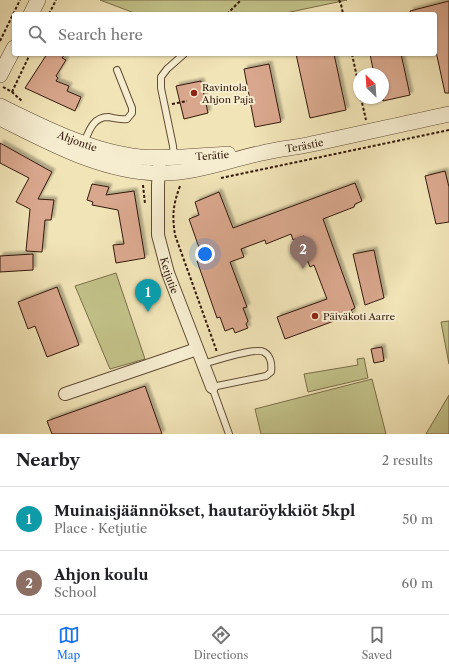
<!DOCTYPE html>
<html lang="en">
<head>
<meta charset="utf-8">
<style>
  :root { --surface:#fff; --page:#f2f2f2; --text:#202124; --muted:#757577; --line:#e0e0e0; --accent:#1a73e8 }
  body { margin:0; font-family:"Libre Caslon Text",serif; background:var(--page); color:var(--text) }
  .compass { position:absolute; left:353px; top:68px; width:36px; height:36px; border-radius:50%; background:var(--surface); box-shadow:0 1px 3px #0004; rotate:335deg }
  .you { position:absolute; left:205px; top:254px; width:14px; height:14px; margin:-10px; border:3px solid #fff; border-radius:50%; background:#1a73e8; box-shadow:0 0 0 6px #1a73e833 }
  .badge { display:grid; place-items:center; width:26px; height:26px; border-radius:50%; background:var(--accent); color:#fff; font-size:13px; font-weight:700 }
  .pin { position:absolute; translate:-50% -33px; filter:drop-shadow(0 1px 2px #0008) }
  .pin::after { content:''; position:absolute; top:21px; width:14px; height:12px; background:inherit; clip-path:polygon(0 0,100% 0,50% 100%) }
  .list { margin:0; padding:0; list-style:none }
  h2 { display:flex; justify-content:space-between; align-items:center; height:52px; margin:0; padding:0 16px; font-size:17px }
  h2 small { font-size:13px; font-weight:400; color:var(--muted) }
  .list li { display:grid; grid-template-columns:26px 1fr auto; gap:12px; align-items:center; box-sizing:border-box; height:64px; padding:0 16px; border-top:1px solid var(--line) }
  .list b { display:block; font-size:15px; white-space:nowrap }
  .list p { margin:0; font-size:13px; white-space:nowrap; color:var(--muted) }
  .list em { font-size:13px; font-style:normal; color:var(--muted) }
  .icon { flex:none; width:22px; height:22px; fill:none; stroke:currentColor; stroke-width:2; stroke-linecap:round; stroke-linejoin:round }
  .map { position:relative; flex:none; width:449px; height:434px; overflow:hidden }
  .search { position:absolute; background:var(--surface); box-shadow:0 1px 3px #0004; left:12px; right:12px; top:12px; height:44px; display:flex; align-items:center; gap:10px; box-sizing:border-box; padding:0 14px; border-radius:4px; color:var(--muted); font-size:15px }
  .sheet { height:180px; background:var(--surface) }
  nav { display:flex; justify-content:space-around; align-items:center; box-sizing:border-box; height:56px; border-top:1px solid var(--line); background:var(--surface); font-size:11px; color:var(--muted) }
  nav a { display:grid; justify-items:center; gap:2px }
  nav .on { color:var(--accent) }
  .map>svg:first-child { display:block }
  .green { fill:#c2c289; stroke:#7a6e4a }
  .building { fill:#d9a78d; stroke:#32190b; filter:url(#shadow) }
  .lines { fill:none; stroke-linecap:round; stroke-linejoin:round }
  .service-casing { stroke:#624c36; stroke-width:8 }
  .minor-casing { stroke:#624c36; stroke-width:14 }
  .tertiary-casing { stroke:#624c36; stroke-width:16 }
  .path { stroke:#32190b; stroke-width:2; stroke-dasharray:3 2; stroke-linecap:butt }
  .service { stroke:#f6edd0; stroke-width:6 }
  .minor { stroke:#f6edd0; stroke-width:12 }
  .tertiary { stroke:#f6edd0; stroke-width:15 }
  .poi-dot { fill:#8f2418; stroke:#f6edd0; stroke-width:1.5 }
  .labels { text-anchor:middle; stroke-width:4; stroke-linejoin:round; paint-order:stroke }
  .poi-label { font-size:10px; fill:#32190b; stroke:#f6edd0; text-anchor:start }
  .street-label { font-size:10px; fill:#32190b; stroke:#f6edd0 }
</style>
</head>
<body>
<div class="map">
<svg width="449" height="434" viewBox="0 0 449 434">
  <defs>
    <filter id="shadow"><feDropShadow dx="3" dy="-3" stdDeviation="1" flood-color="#0004"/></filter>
  </defs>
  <rect width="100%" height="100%" fill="#f1e4b7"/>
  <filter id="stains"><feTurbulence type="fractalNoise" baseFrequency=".005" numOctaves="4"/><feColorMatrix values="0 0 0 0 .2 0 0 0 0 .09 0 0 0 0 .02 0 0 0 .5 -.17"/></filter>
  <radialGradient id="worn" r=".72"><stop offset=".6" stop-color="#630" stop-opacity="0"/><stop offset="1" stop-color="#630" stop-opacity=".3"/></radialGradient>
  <g class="green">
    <polygon points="100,0 347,0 281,14 137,14"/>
    <polygon points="116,273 145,359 110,369 75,286"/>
    <polygon points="449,321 449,364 441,322"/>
    <polygon points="364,358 368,378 308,392 304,374 358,365 357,359"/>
    <polygon points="372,379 386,434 261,434 255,409"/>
    <polygon points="449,395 449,434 426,434"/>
  </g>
  <g class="building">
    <polygon points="449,1 449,93 445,93 435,47 435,14 411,14 410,11"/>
    <polygon points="47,54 65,54 62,58 66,60 56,76 58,78 56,81 69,86 67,91 81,97 75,111 25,88"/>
    <polygon points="296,54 334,54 346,110 310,118"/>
    <polygon points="370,54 401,54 410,95 383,101 383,74 374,74"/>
    <polygon points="269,64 281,122 255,127 244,69"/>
    <polygon points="201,81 208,113 184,119 176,86"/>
    <polygon points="0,143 52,172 38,199 54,200 51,220 45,220 42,252 26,251 30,209 16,202 29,178 0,163"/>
    <polygon points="445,171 449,187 449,222 436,224 425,176"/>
    <polygon points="355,183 362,201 355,204 354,207 323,219 355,308 351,310 353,314 285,339 277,317 327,299 314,265 310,267 305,254 310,252 304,236 293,240 291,234 266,244 265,240 241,249 244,257 230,262 247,307 243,308 248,321 246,324 248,328 235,333 233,328 225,331 220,317 217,318 197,261 203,259 189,219 199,215 195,202 219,192 233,228"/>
    <polygon points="92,184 109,187 106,195 134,191 145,258 116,263 113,245 124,244 118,210 92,205 93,202 87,200"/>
    <polygon points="374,250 384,298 365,305 353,254"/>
    <polygon points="33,254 33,270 0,272 0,256"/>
    <polygon points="57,287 79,345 47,357 35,326 28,329 18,302"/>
    <polygon points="382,347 384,361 374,363 371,349"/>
    <polygon points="145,386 162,434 52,434 47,421"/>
  </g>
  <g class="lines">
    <g class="service-casing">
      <g id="service">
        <path d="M 84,143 C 89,131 93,117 108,117 C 114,118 120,120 127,119 L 132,113 L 132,108 L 117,70"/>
        <polyline points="174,158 173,146 161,88 161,77 167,69 184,54"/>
        <path d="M 203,364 C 214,361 255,347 264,352 C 271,356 272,365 271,372 L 266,376 L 212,387 L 229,434"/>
      </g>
    </g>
    <g class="minor-casing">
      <g id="minor">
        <path id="s1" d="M 160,157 L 158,185 L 158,235 L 168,273 L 212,387"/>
        <polyline points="65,394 197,349"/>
      </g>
    </g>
    <g class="tertiary-casing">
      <g id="tertiary">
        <polyline points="31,14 38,0"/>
        <polyline points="0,75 14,48"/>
        <path id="s2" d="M 0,106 C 42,127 92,152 140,157 C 169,159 199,156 228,154"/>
        <path id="s3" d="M 0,118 C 50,143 102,172 159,173 C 194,174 228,160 262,153 C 277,149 292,148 307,145 C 355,135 402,124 449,114"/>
      </g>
    </g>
    <g class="path">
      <polyline points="339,0 341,4 343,14"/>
      <polyline points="49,14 56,0"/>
      <polyline points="227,14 241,0"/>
      <polyline points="0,41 20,0"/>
      <polyline points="352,54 359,87"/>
      <polyline points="3,87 12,92 23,102"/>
      <polyline points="12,92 30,54"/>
      <polyline points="361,98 366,120"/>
      <polyline points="172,104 187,101"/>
      <polyline points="221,178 449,130"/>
      <polyline points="143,185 145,204"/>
      <path d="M 180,186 C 173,205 172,215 175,235 L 217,352"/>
    </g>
    <use href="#service" class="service"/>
    <use href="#minor" class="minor"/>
    <use href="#tertiary" class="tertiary"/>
  </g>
  <g class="poi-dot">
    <circle cx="194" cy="93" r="4"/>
    <circle cx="315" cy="316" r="4"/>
  </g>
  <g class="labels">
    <g class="poi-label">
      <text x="202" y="91">Ravintola<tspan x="202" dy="12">Ahjon Paja</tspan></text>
      <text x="323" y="320">Päiväkoti Aarre</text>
    </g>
    <g class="street-label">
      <text dy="4" stroke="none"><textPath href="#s2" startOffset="85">Ahjontie</textPath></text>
      <text dy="4" stroke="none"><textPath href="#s3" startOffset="318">Terästie</textPath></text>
      <text dy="4" stroke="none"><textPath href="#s2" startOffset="222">Terätie</textPath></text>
      <text dy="4" stroke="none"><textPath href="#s1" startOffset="120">Ketjutie</textPath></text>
    </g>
  </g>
  <rect width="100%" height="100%" filter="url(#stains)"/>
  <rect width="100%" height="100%" fill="url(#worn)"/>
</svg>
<svg class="compass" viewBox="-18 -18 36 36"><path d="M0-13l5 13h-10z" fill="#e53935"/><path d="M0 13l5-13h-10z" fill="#757577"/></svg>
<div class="you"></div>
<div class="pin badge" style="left:148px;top:312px;background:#0f9aa8">1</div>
<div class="pin badge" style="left:303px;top:269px;background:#8d6e63">2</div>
<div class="search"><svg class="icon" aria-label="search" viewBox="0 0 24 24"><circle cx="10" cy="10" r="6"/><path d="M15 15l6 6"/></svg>Search here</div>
</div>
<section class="sheet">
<h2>Nearby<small>2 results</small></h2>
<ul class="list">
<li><span class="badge" style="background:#0f9aa8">1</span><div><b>Muinaisjäännökset, hautaröykkiöt 5kpl</b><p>Place · Ketjutie</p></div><em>50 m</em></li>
<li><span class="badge" style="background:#8d6e63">2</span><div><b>Ahjon koulu</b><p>School</p></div><em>60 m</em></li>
</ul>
</section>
<nav>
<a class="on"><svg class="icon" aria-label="map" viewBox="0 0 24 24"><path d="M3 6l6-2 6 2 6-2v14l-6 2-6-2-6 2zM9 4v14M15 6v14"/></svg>Map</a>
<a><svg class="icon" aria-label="directions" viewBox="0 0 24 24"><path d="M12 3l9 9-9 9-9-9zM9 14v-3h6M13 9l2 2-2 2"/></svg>Directions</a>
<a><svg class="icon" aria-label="saved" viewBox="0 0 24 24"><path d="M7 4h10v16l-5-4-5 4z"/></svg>Saved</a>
</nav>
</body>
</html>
